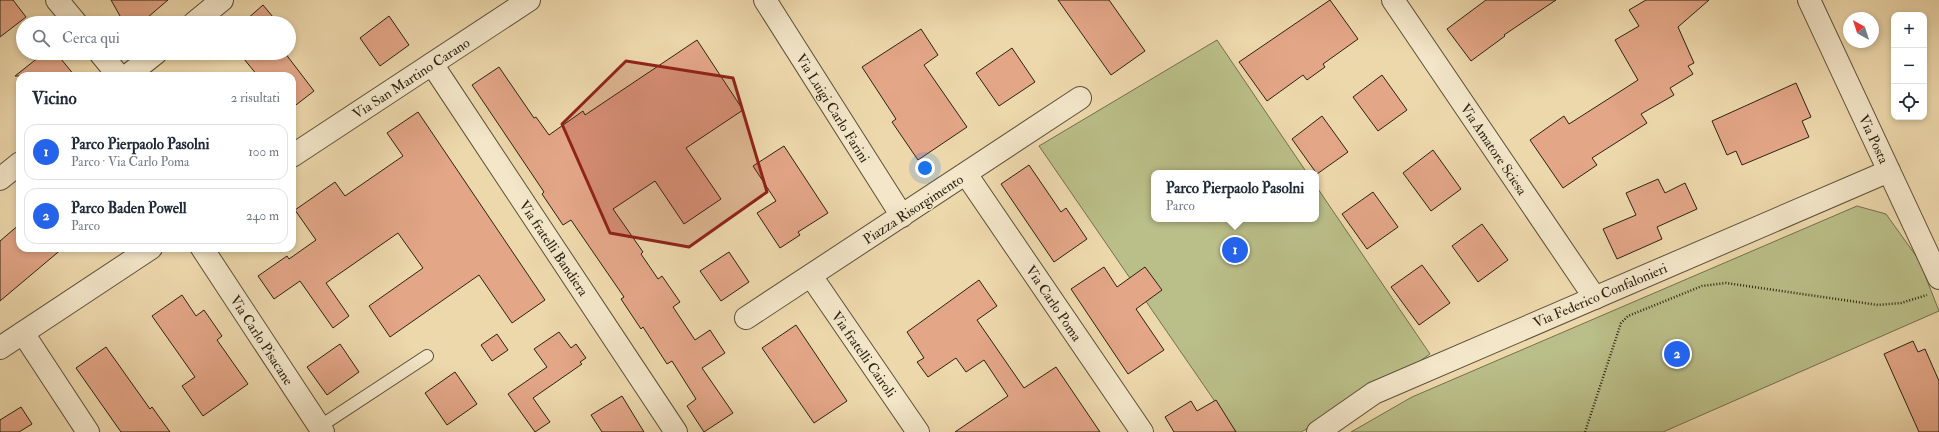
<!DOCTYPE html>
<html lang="it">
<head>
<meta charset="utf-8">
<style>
  :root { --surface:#fff; --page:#f6f6f7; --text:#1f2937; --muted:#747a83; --line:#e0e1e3; --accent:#2563eb }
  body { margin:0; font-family:"IM FELL Double Pica",serif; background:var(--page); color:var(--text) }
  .controls { position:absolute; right:12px; top:12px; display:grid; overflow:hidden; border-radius:8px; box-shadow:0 2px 6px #0003 }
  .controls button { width:36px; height:36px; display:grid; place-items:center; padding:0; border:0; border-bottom:1px solid var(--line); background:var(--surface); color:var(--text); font:20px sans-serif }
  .compass { position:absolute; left:1843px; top:12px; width:36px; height:36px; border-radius:50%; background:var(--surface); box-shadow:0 2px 6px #0003; rotate:321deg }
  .you { position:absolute; left:925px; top:168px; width:14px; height:14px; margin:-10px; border:3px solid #fff; border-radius:50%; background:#1a73e8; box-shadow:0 0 0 6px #1a73e833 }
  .badge { display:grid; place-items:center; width:26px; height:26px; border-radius:50%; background:var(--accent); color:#fff; font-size:13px; font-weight:700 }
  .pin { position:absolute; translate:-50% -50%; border:2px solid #fff; box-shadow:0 1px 4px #0006 }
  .popup { position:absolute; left:1151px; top:170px; width:168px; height:52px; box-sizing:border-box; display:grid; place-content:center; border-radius:8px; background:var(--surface); filter:drop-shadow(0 1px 3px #0005); font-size:13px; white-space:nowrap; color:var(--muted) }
  .popup b { font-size:15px; color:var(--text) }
  .popup::after { content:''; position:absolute; left:50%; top:100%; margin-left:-8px; border:8px solid transparent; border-top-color:var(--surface) }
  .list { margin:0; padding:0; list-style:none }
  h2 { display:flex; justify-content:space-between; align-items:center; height:52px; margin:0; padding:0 16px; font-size:17px }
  h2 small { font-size:13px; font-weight:400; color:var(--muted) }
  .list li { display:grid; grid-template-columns:26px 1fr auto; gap:12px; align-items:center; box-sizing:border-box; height:56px; margin:0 8px 8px; padding:0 8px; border:1px solid var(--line); border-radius:12px }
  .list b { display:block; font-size:15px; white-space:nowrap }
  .list p { margin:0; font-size:13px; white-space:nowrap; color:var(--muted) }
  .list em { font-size:13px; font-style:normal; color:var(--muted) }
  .icon { flex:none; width:22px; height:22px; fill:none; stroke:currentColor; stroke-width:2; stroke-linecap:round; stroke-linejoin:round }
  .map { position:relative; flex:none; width:1939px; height:432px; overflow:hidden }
  .search { position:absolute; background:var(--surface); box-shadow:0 2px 6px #0003; left:16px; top:16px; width:280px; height:44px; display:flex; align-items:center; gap:10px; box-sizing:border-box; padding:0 14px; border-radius:22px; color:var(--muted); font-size:15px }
  .panel { position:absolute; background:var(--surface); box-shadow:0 2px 6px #0003; left:16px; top:72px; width:280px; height:180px; border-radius:12px }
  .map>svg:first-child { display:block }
  .green { fill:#babe88; stroke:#73704e }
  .building { fill:#e3a687; stroke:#2c2214 }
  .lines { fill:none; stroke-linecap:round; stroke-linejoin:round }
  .service-casing { stroke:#5c503a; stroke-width:14 }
  .minor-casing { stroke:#5c503a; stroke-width:24 }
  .tertiary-casing { stroke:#5c503a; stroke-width:24 }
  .path { stroke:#2c2214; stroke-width:2.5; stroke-dasharray:1 2; stroke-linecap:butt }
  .service { stroke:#f3e6c9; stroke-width:12 }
  .minor { stroke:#f3e6c9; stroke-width:22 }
  .tertiary { stroke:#f3e6c9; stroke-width:22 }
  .marked { fill:#8f2418; fill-opacity:0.2; stroke:#8f2418; stroke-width:3; stroke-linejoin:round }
  .labels { text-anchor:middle; stroke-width:3; stroke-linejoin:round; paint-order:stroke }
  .street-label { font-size:14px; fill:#2c2214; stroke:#f3e6c9 }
</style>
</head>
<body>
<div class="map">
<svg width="1939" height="432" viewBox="0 0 1939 432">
  <rect width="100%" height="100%" fill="#edd8ac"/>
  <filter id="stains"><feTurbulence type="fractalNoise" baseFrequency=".005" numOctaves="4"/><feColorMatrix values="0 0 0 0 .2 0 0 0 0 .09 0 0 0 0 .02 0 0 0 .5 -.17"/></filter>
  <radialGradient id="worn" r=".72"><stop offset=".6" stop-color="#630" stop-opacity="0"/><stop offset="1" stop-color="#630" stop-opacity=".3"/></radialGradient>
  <g class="green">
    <polygon points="1217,40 1307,173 1154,173 1154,219 1316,219 1316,186 1430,354 1374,393 1301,432 1236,432 1039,146"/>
    <polygon points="1857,206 1886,214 1919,260 1939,311 1663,432 1351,432 1412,397"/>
  </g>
  <g class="building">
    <polygon points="0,0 13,0 26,17 0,37"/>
    <polygon points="111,0 168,0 148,17 151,23 124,23"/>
    <polygon points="1058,0 1109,0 1145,51 1111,75"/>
    <polygon points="1330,0 1358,39 1323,64 1325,67 1307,80 1303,75 1267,101 1239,62"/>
    <polygon points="1486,0 1556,0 1504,35 1505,36 1471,61 1447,29"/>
    <polygon points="1646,0 1709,0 1678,27 1694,63 1688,66 1693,74 1670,88 1674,95 1641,114 1647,123 1592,158 1597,165 1563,188 1530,140 1564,116 1569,124 1638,80 1615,40 1639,26 1629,10"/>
    <polygon points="263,5 278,23 251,23 247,19"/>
    <polygon points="389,16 409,45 380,66 360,38"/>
    <polygon points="921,29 938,55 924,65 967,127 918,160 892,122 896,119 862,67"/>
    <polygon points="697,40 743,110 686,148 721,199 684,224 655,181 613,209 643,252 641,254 658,279 662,276 680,302 673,307 695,340 710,330 725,353 702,368 733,413 704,432 687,406 696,399 672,361 667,364 643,327 641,329 621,299 624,297 571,220 563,225 542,194 544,192 472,85 499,67 534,118 536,117 549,135 583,111 585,115"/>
    <polygon points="1012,48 1035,82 999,106 976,73"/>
    <polygon points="44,53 56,53 75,76 15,76"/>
    <polygon points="239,53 285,53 314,91 292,108 292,76 258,76"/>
    <polygon points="1382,75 1407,110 1378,131 1353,97"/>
    <polygon points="1796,83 1811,117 1802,121 1809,137 1742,165 1736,151 1727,155 1712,121"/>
    <polygon points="418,112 545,300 512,323 479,275 390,337 369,306 423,268 398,233 326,283 349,316 333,328 300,281 274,299 258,276 287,256 289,259 316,240 295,210 335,182 345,196 403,156 387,133"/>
    <polygon points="1322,116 1348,152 1317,174 1292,139"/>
    <polygon points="784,146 828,213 798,232 800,235 780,248 757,213 776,201 753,166"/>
    <polygon points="1433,150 1461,189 1431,211 1403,173"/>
    <polygon points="1029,165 1061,212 1066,208 1087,239 1054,262 1001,184"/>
    <polygon points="1658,179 1665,193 1685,183 1697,209 1657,227 1662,239 1617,259 1603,229 1636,215 1626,193"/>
    <polygon points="1373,192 1398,227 1367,249 1342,214"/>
    <polygon points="20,224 20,248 63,248 0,301 0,241"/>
    <polygon points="1482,224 1508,260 1478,282 1452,246"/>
    <polygon points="729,252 749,282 721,301 700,271"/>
    <polygon points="1422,265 1450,303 1419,325 1391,287"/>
    <polygon points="1104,267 1117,287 1145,267 1162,290 1136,309 1164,350 1128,374 1071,289"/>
    <polygon points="979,280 997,306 977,320 1024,388 1056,367 1100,432 955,432 1008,396 984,360 966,372 956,358 928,377 917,362 924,358 907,332"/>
    <polygon points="182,295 196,316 204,310 222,336 217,340 248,384 203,416 182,386 195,377 152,316"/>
    <polygon points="796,325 847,401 814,423 762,348"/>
    <polygon points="559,332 571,348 576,344 586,358 580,362 582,364 533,398 550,422 535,432 508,394 547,367 534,349"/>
    <polygon points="497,334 508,350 492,361 481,345"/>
    <polygon points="1913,341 1918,352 1925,349 1939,381 1939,432 1919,432 1884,354"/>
    <polygon points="340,344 359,372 327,395 307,367"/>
    <polygon points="106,347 150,409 152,407 170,432 121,432 76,368"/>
    <polygon points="455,372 477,404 447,425 425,393"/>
    <polygon points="622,396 644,432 602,432 591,415"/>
    <polygon points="1216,400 1236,432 1174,432 1165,417 1191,401 1197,411"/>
    <polygon points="21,407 32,424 19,432 0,432 0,420"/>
  </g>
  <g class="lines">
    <g class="service-casing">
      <polyline id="service" points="319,427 427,356"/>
    </g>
    <g class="minor-casing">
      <g id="minor">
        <polyline points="57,0 76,23"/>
        <polyline points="765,0 902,216"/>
        <polyline points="1393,0 1595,298"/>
        <polyline points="194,23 222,0"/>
        <polyline points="100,53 119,76"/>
        <polyline points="432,64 676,432"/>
        <polyline points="127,76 156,53"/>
        <polyline points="966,174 1142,432"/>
        <polyline points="0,179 20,163"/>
        <polyline points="202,248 323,432"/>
        <polyline points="811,276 918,432"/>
        <polyline points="746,318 1080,98"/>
        <polyline points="1318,432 1374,393 1889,171"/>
      </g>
    </g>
    <g class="tertiary-casing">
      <g id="tertiary">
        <polyline points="1809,0 1939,278"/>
        <polyline points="292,156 529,0"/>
        <polyline points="23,333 88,432"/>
        <polyline points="0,348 151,248"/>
      </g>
    </g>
    <polyline class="path" points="1585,432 1621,323 1628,316 1702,286 1726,283 1878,305 1901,303 1927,295"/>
    <use href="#service" class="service"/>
    <use href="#minor" class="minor"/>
    <use href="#tertiary" class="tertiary"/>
  </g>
  <path class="marked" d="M 626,61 L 733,78 L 767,192 L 689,247 L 610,233 L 562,124 Z"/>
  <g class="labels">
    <g class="street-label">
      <text transform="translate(411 78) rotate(-33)" y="5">Via San Martino Carano</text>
      <text transform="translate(833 108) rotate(58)" y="5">Via Luigi Carlo Farini</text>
      <text transform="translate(1874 139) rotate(65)" y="5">Via Posta</text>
      <text transform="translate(1494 149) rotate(56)" y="5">Via Amatore Sciesa</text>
      <text transform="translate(913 209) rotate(-33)" y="5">Piazza Risorgimento</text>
      <text transform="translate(554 248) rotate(56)" y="5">Via fratelli Bandiera</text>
      <text transform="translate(1600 295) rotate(-23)" y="5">Via Federico Confalonieri</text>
      <text transform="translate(1054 303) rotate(56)" y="5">Via Carlo Poma</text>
      <text transform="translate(262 340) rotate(57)" y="5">Via Carlo Pisacane</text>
      <text transform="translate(864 354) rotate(55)" y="5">Via fratelli Cairoli</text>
    </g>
  </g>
  <rect width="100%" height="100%" filter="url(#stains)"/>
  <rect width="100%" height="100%" fill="url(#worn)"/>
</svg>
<div class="controls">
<button>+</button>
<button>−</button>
<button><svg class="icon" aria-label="locate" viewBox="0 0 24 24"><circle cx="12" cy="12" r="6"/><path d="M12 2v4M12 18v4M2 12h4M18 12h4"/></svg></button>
</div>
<svg class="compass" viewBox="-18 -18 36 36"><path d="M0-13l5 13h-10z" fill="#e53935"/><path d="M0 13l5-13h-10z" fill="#747a83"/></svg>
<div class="you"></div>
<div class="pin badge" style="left:1235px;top:250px">1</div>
<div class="popup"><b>Parco Pierpaolo Pasolni</b>Parco</div>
<div class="pin badge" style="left:1677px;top:354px">2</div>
<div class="search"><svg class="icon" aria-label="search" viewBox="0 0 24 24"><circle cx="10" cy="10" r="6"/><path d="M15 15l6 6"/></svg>Cerca qui</div>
<section class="panel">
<h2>Vicino<small>2 risultati</small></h2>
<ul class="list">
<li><span class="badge">1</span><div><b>Parco Pierpaolo Pasolni</b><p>Parco · Via Carlo Poma</p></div><em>100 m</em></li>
<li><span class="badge">2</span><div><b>Parco Baden Powell</b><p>Parco</p></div><em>240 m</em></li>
</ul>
</section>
</div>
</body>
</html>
